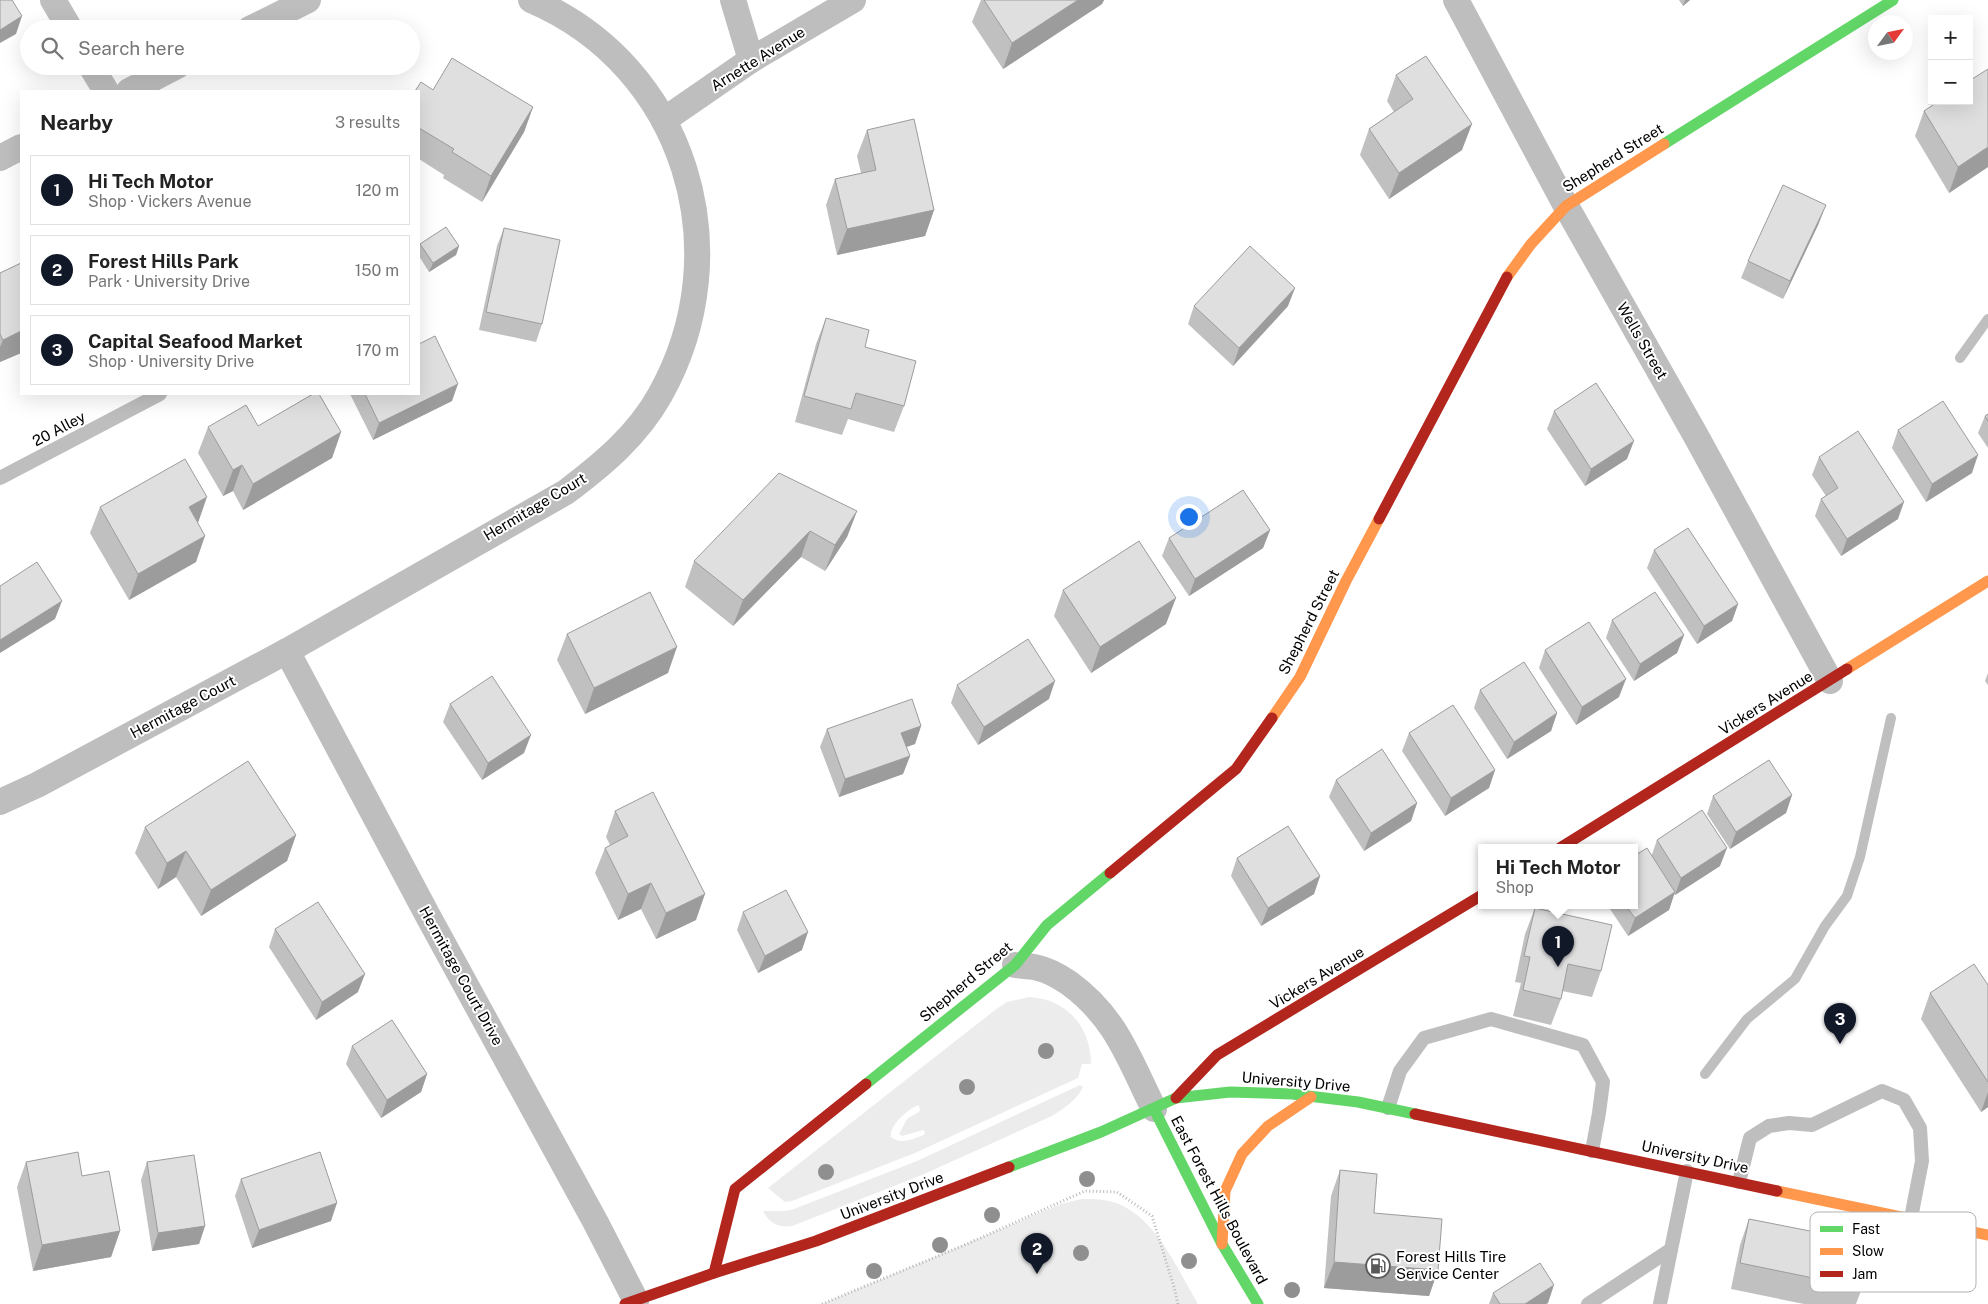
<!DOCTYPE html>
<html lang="en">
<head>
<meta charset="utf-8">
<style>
  :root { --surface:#fff; --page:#f6f6f6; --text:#222; --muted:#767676; --line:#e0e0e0; --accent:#111827 }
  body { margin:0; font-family:"Public Sans",sans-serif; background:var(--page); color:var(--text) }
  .controls { position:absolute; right:15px; top:15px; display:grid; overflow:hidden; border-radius:0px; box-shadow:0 5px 20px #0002 }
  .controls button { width:45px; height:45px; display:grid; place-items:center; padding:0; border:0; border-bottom:1px solid var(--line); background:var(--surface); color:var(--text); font:25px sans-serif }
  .compass { position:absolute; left:1868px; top:15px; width:45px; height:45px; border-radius:50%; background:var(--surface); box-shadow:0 5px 20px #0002; rotate:57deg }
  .you { position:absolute; left:1188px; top:516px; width:18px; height:18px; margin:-12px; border:4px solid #fff; border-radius:50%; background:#1a73e8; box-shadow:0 0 0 8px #1a73e833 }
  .badge { display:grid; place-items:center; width:32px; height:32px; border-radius:50%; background:var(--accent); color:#fff; font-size:16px; font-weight:700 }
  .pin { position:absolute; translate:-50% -41px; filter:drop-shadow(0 1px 2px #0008) }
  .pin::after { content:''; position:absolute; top:26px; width:18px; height:15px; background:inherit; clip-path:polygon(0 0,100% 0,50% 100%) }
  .popup { position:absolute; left:1478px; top:844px; width:160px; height:65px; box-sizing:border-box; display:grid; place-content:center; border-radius:0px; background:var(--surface); filter:drop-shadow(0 1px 4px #0005); font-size:16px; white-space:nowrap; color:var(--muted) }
  .popup b { font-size:19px; color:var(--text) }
  .popup::after { content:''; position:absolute; left:50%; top:100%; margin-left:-10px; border:10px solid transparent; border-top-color:var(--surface) }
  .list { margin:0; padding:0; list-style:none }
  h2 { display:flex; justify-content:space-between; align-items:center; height:65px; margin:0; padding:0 20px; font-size:21px }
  h2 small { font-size:16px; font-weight:400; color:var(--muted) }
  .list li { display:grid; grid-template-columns:32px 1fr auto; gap:15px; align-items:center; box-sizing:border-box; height:70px; margin:0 10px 10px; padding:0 10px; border:1px solid var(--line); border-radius:0px }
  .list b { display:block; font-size:19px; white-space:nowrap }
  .list p { margin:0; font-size:16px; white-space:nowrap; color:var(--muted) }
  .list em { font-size:16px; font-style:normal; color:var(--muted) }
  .icon { flex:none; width:28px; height:28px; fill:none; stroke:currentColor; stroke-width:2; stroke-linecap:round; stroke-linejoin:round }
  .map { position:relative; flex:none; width:1988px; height:1304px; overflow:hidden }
  .search { position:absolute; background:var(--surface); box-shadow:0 5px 20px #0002; left:20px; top:20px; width:400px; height:55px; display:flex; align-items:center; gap:12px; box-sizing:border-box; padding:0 18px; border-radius:28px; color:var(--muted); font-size:19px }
  .panel { position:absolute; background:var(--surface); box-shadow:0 5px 20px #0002; left:20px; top:90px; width:400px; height:305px; border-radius:0px }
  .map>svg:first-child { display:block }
  .green { fill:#ececec; fill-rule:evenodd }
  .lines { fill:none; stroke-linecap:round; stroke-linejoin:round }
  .stream { stroke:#bfbfbf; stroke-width:10 }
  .path { stroke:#b9b9b9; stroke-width:3; stroke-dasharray:1 2.5; stroke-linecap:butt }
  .lane { stroke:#bebebe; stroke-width:14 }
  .street { stroke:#bebebe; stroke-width:26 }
  .fast { stroke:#63d668; stroke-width:11 }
  .slow { stroke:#ff974d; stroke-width:11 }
  .jam { stroke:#b3261e; stroke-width:11 }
  .tree { fill:#8f8f8f }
  .wall { fill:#c0c0c0 }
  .shaded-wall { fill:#9c9c9c }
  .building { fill:#dfdfdf; stroke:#9c9c9c }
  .labels { text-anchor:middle; stroke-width:4; stroke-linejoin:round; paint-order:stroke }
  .street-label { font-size:15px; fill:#000; stroke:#fff }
  .poi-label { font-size:15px; fill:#000; stroke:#fff; text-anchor:start }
  .key { fill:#fff; stroke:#b2b2b2; stroke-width:1 }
  .key-label { font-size:14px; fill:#000 }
</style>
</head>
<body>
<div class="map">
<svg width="1988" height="1304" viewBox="0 0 1988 1304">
  <rect width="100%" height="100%" fill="#fff"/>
  <g class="green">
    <path d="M 1029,997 C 1067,999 1091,1027 1091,1064 L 1082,1064 L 1078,1078 L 915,1153 L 792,1201 L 785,1202 L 768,1188 L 995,1010 L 1007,1002 ZM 919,1105 L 920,1111 L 907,1119 L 899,1134 L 902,1136 L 923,1130 L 925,1132 L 924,1135 C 913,1139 901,1145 891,1137 C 889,1125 909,1108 919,1105 Z"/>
    <path d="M 1080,1085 L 1083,1087 C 1077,1100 1064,1108 1052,1116 L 922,1175 L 792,1226 C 778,1228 769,1223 763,1211 L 785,1211 L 794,1209 L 917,1161 Z"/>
    <path d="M 1081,1199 C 1095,1199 1110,1199 1123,1206 C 1158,1223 1179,1272 1198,1304 L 822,1304 L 1061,1204 Z"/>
  </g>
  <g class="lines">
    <g class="stream">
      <polyline points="1960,358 1988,319"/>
      <polyline points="1705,1074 1747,1019 1795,979 1825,926 1847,896 1860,857 1891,718"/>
    </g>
    <polyline class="path" points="822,1304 967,1244 1085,1191 1117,1192 1152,1216 1174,1287 1178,1304"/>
    <g class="lane">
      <polyline points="0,478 160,394"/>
      <polyline points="1388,1108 1400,1071 1424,1038 1491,1019 1583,1045 1603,1082 1599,1113 1592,1151"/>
      <polyline points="1739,1182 1750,1138 1769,1126 1789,1123 1812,1125 1882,1091 1904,1100 1920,1128 1922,1161 1911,1218"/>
      <polyline points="1588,1304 1670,1250"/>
      <polyline points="1660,1304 1687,1171"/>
    </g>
    <g class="street">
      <polyline points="53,0 70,29"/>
      <polyline points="733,0 751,60"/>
      <polyline points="1456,0 1566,206 1696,436 1830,681"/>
      <polyline points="250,29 308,0"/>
      <polyline points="91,66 106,91"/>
      <polyline points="129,91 177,66"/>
      <polyline points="664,120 751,60 853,0"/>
      <polyline points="0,158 21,147"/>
      <polyline points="287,651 428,916 596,1223 636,1301"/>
      <path d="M 0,802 L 37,785 L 287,651 L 566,492 C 603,464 637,436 660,395 C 741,251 686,66 531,0"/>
      <path d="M 1015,965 C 1022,966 1030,966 1038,968 C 1048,970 1060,977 1069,983 C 1116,1017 1129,1059 1154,1109"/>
    </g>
    <g class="fast">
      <polyline points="1664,144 1893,0"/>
      <polyline points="866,1084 1015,965 1047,925 1110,873"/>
      <polyline points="1154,1109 1222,1244 1258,1304"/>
      <polyline points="1009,1167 1101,1132 1176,1098 1230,1092 1292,1094 1358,1102 1415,1114"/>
    </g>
    <g class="slow">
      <polyline points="1507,277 1531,244 1566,206 1664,144"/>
      <polyline points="1847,669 1988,581"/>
      <polyline points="1272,718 1300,677 1346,581 1379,519"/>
      <polyline points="1777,1191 1988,1235"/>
      <polyline points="1222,1244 1225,1191 1242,1154 1268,1126 1311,1097"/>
    </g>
    <g class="jam">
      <polyline points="1379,519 1507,277"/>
      <polyline points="1560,848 1847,669"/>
      <polyline points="1110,873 1236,769 1272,718"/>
      <polyline points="1176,1098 1217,1055 1482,895"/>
      <polyline points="1415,1114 1777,1191"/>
      <polyline points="714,1273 735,1189 866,1084"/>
      <polyline points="625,1304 714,1273 816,1241 1009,1167"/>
    </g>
  </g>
  <g class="tree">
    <circle cx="1046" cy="1051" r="8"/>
    <circle cx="967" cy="1087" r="8"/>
    <circle cx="826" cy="1172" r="8"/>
    <circle cx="1087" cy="1179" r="8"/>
    <circle cx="992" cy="1215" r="8"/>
    <circle cx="940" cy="1245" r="8"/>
    <circle cx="1081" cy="1253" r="8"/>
    <circle cx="1189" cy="1261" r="8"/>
    <circle cx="874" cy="1271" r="8"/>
    <circle cx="1292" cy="1290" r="8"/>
  </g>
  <g class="wall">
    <polygon points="981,0 1104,0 1102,4 1003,69 972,22"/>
    <polygon points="1679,0 1690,0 1683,6"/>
    <polygon points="1988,69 1988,167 1949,193 1915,136 1924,111"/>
    <polygon points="1396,75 1462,150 1389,199 1360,155 1369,129 1394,112 1387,101"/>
    <polygon points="433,90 533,107 524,132 482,202 443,178 444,175 419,159 419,91"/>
    <polygon points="867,130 934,210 925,236 837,255 826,205 835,179 861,173 857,156"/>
    <polygon points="1819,223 1783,299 1741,278 1748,261"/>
    <polygon points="504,228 542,324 536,342 479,330 497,246"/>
    <polygon points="420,244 459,246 456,255 429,272 419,256 419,247"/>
    <polygon points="21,263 21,353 0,362 0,273"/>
    <polygon points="1194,306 1288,306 1233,366 1188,324"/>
    <polygon points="826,318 865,347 904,406 894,432 848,419 842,435 795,422 816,344"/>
    <polygon points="350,394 419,394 452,401 373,440"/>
    <polygon points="1554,411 1627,459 1585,486 1547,429"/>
    <polygon points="1988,414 1988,448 1978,433 1985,416"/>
    <polygon points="208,427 341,432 332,458 243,510 233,491 223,496 198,453"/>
    <polygon points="1898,430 1972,473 1926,502 1892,448"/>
    <polygon points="1819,457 1898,519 1841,556 1815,516 1821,499 1826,496 1812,475"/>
    <polygon points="100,507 198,523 196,562 129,600 90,533"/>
    <polygon points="857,511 847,537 825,571 801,557 733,626 685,587 694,561"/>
    <polygon points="1270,530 1263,548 1189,596 1162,556 1169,538"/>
    <polygon points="1654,550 1738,604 1732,621 1697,644 1647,568"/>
    <polygon points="1063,590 1166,624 1091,673 1054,616"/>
    <polygon points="1612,620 1684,635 1677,653 1634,681 1606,638"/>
    <polygon points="567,634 668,673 585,714 557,660"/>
    <polygon points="1545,650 1619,697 1576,725 1539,668"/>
    <polygon points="1988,673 1988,685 1985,681"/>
    <polygon points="957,685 1049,699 978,745 951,703"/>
    <polygon points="1480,690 1557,713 1551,731 1507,759 1474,708"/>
    <polygon points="450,704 524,753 482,780 443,722"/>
    <polygon points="921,726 915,744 906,747 910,756 903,774 839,797 820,747 827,729"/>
    <polygon points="1409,733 1495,770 1489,788 1445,816 1402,751"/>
    <polygon points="1336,780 1417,803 1411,821 1364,851 1329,797"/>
    <polygon points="1792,795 1786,813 1730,849 1707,814 1713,796"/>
    <polygon points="615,811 696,920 656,939 641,909 618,920 595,873 605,848 610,845 606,837"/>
    <polygon points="145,827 296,835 287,861 201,916 176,877 158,889 135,853"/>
    <polygon points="1657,840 1720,866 1675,895 1674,894 1669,910 1628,936 1608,906 1634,906"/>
    <polygon points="1237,858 1320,876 1314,894 1261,926 1231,876"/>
    <polygon points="1535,908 1601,971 1592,997 1562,991 1561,999 1551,1025 1513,1016 1521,983 1515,982 1525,934"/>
    <polygon points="743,912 802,950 758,973 737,930"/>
    <polygon points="275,929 358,992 316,1020 269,947"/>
    <polygon points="1988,985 1988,1107 1981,1112 1921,1019 1930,993"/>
    <polygon points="352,1046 427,1074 421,1092 381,1118 346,1064"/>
    <polygon points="26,1162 82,1176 120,1231 111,1257 33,1271 17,1187"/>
    <polygon points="147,1162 205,1226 199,1244 152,1251 141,1180"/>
    <polygon points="1340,1170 1374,1213 1438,1270 1429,1296 1324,1288 1331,1196"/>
    <polygon points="241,1179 331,1221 252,1248 235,1196"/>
    <polygon points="1749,1219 1862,1288 1856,1304 1804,1304 1731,1289 1740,1245"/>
    <polygon points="1493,1293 1548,1303 1546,1304 1489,1304"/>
  </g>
  <g class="shaded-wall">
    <polygon points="1078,0 1104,0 1102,4 1003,69 1012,43"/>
    <polygon points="1685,0 1690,0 1683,6"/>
    <polygon points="22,16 16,34 0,43 0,30"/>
    <polygon points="533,107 524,132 482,202 491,176"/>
    <polygon points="1472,124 1462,150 1389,199 1399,173"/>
    <polygon points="1988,147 1988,167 1949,193 1958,167"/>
    <polygon points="1826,205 1819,223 1783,299 1790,281"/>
    <polygon points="934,210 925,236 837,255 847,229"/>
    <polygon points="459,246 456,255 429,272 433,263"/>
    <polygon points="1295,288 1288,306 1233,366 1239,348"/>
    <polygon points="21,331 21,353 0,362 0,347 3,340"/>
    <polygon points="458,384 452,401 373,440 379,423"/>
    <polygon points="341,432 332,458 243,510 253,484"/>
    <polygon points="1634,441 1627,459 1585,486 1591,469"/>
    <polygon points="1978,455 1972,473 1926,502 1932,484"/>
    <polygon points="242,465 233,491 223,496 233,470"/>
    <polygon points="207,497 198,523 189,507"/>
    <polygon points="1904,502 1898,519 1841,556 1847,539"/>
    <polygon points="857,511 847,537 825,571 835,545"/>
    <polygon points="1270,530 1263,548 1189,596 1195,579"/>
    <polygon points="810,531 801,557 733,626 743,600"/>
    <polygon points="205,536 196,562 129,600 138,574"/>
    <polygon points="1176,598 1166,624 1091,673 1100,647"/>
    <polygon points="62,601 55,619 0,653 0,640"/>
    <polygon points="1738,604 1732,621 1697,644 1704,626"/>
    <polygon points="1684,635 1677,653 1634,681 1640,664"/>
    <polygon points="677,647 668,673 585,714 594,688"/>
    <polygon points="1626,679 1619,697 1576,725 1582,707"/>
    <polygon points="1055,681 1049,699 978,745 984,727"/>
    <polygon points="1557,713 1551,731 1507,759 1514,742"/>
    <polygon points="921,726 915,744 895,751 901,733"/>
    <polygon points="531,735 524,753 482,780 488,763"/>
    <polygon points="910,756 903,774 839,797 845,779"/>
    <polygon points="1495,770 1489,788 1445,816 1451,798"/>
    <polygon points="1792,795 1786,813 1730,849 1736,832"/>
    <polygon points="1417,803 1411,821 1364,851 1371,833"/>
    <polygon points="296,835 287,861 201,916 211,890"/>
    <polygon points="1727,848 1720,866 1675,895 1681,878"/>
    <polygon points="186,851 176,877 158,889 167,863"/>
    <polygon points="1320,876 1314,894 1261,926 1268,908"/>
    <polygon points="651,883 641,909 618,920 628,894"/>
    <polygon points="1675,892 1669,910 1628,936 1635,918"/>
    <polygon points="705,894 696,920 656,939 666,913"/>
    <polygon points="808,932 802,950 758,973 765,956"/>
    <polygon points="365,974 358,992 316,1020 322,1002"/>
    <polygon points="427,1074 421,1092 381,1118 387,1100"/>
    <polygon points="1988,1092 1988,1107 1981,1112"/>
    <polygon points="337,1203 331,1221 252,1248 259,1230"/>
    <polygon points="205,1226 199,1244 152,1251 158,1233"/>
    <polygon points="120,1231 111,1257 33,1271 42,1245"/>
    <polygon points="1334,1262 1438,1270 1429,1296 1324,1288"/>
    <polygon points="1554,1285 1548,1303 1546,1304 1525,1304"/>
  </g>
  <g class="building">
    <polygon points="0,0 12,0 22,16 0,30"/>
    <polygon points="984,0 1078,0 1012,43"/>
    <polygon points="1426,56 1472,124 1399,173 1369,129 1413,99 1396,75"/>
    <polygon points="452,58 533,107 491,176 452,152 454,149 419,128 419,91 415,91 421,82 433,90"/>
    <polygon points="1988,69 1988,147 1958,167 1924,111 1939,101 1969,101 1969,81"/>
    <polygon points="914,119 934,210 847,229 835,179 876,170 867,130"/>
    <polygon points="1783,185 1826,205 1790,281 1748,261"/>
    <polygon points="446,227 459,246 433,263 420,244"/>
    <polygon points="504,228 560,240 542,324 486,312"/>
    <polygon points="1250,246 1295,288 1239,348 1194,306"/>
    <polygon points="21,263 21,331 3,340 0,334 0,273"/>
    <polygon points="826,318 869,330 865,347 916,361 904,406 856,393 851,409 804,396"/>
    <polygon points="435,336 458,384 379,423 365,394 419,394 419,344"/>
    <polygon points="1596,383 1634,441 1591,469 1554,411"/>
    <polygon points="313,394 319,394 341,432 253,484 242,465 233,470 208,427 246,405 258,426"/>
    <polygon points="1943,401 1978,455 1932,484 1898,430"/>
    <polygon points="1988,414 1988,421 1985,416"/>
    <polygon points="1858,431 1904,502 1847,539 1821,499 1838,488 1819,457"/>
    <polygon points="185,459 207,497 189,507 205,536 138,574 100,507"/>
    <polygon points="779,473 857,511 835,545 810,531 743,600 694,561"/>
    <polygon points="1243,490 1270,530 1195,579 1169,538"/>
    <polygon points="1688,528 1738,604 1704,626 1654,550"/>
    <polygon points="1139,541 1176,598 1100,647 1063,590"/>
    <polygon points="37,562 62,601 0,640 0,586"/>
    <polygon points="650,592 677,647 594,688 567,634"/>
    <polygon points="1655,592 1684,635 1640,664 1612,620"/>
    <polygon points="1589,622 1626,679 1582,707 1545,650"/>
    <polygon points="1028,639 1055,681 984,727 957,685"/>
    <polygon points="1524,662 1557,713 1514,742 1480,690"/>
    <polygon points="492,676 531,735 488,763 450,704"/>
    <polygon points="912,699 921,726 901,733 910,756 845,779 827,729"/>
    <polygon points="1453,705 1495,770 1451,798 1409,733"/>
    <polygon points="1382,749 1417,803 1371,833 1336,780"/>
    <polygon points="1769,760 1792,795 1736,832 1713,796"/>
    <polygon points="248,761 296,835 211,890 186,851 167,863 145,827"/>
    <polygon points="653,792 705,894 666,913 651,883 628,894 605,848 628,836 615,811"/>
    <polygon points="1702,810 1727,848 1681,878 1657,840"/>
    <polygon points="1288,826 1320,876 1268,908 1237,858"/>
    <polygon points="1647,848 1675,892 1635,918 1626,906 1634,906 1634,856"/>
    <polygon points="786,890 808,932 765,956 743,912"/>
    <polygon points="318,902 365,974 322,1002 275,929"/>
    <polygon points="1535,908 1612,925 1601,971 1568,964 1561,999 1523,990 1530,957 1524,956"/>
    <polygon points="1974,964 1988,985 1988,1082 1930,993"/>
    <polygon points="392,1020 427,1074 387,1100 352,1046"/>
    <polygon points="78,1152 82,1176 109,1171 120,1231 42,1245 26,1162"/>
    <polygon points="320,1152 337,1203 259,1230 241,1179"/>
    <polygon points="194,1155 205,1226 158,1233 147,1162"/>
    <polygon points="1340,1170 1377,1174 1374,1213 1442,1219 1438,1270 1334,1262"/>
    <polygon points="1749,1219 1871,1243 1862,1288 1740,1263"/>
    <polygon points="1540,1263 1554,1285 1525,1304 1500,1304 1493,1293"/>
  </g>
  <defs>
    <g id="fuel-ring" transform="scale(1.25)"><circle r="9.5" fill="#fff" stroke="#595959" stroke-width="1.5"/><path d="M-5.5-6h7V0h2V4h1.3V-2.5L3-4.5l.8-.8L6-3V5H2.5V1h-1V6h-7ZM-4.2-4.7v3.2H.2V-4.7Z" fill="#595959"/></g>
  </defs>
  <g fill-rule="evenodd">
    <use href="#fuel-ring" x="1378" y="1266"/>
  </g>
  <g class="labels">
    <g class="street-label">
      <text transform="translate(758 59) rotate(-32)" y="5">Arnette Avenue</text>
      <text transform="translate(1613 158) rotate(-32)" y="5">Shepherd Street</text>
      <text transform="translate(1642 341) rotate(60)" y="5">Wells Street</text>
      <text transform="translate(59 429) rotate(-28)" y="5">20 Alley</text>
      <text transform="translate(535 507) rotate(-31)" y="5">Hermitage Court</text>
      <text transform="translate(1309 622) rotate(-63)" y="5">Shepherd Street</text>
      <text transform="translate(1766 703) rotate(-32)" y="5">Vickers Avenue</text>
      <text transform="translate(183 707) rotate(-28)" y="5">Hermitage Court</text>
      <text transform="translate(461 976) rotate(61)" y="5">Hermitage Court Drive</text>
      <text transform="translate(1317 978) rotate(-31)" y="5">Vickers Avenue</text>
      <text transform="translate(966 982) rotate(-40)" y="5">Shepherd Street</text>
      <text transform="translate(1296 1082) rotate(5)" y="5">University Drive</text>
      <text transform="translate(1695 1157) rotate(12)" y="5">University Drive</text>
      <text transform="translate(892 1196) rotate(-21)" y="5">University Drive</text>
      <text transform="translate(1219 1200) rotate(62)" y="5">East Forest Hills Boulevard</text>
    </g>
    <g class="poi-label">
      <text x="1396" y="1262">Forest Hills Tire<tspan x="1396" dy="17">Service Center</tspan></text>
    </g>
  </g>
  <rect x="1810" y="1212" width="166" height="80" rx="8" class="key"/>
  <rect x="1820" y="1226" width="23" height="6" fill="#63d668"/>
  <rect x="1820" y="1248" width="23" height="7" fill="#ff974d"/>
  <rect x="1820" y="1271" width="23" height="6" fill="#b3261e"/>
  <g class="key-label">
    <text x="1852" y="1234">Fast</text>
    <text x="1852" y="1256">Slow</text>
    <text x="1852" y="1279">Jam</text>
  </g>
</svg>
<div class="controls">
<button>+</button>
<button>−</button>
</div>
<svg class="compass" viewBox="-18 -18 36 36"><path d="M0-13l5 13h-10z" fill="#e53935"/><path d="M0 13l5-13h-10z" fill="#767676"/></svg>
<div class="you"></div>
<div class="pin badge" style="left:1558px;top:967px">1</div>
<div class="popup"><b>Hi Tech Motor</b>Shop</div>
<div class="pin badge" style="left:1037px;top:1274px">2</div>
<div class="pin badge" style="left:1840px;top:1044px">3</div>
<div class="search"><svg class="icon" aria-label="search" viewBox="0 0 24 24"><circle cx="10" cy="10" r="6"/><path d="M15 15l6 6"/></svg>Search here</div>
<section class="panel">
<h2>Nearby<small>3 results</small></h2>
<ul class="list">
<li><span class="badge">1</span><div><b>Hi Tech Motor</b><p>Shop · Vickers Avenue</p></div><em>120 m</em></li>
<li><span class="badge">2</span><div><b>Forest Hills Park</b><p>Park · University Drive</p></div><em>150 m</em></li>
<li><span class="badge">3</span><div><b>Capital Seafood Market</b><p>Shop · University Drive</p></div><em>170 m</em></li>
</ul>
</section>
</div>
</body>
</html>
